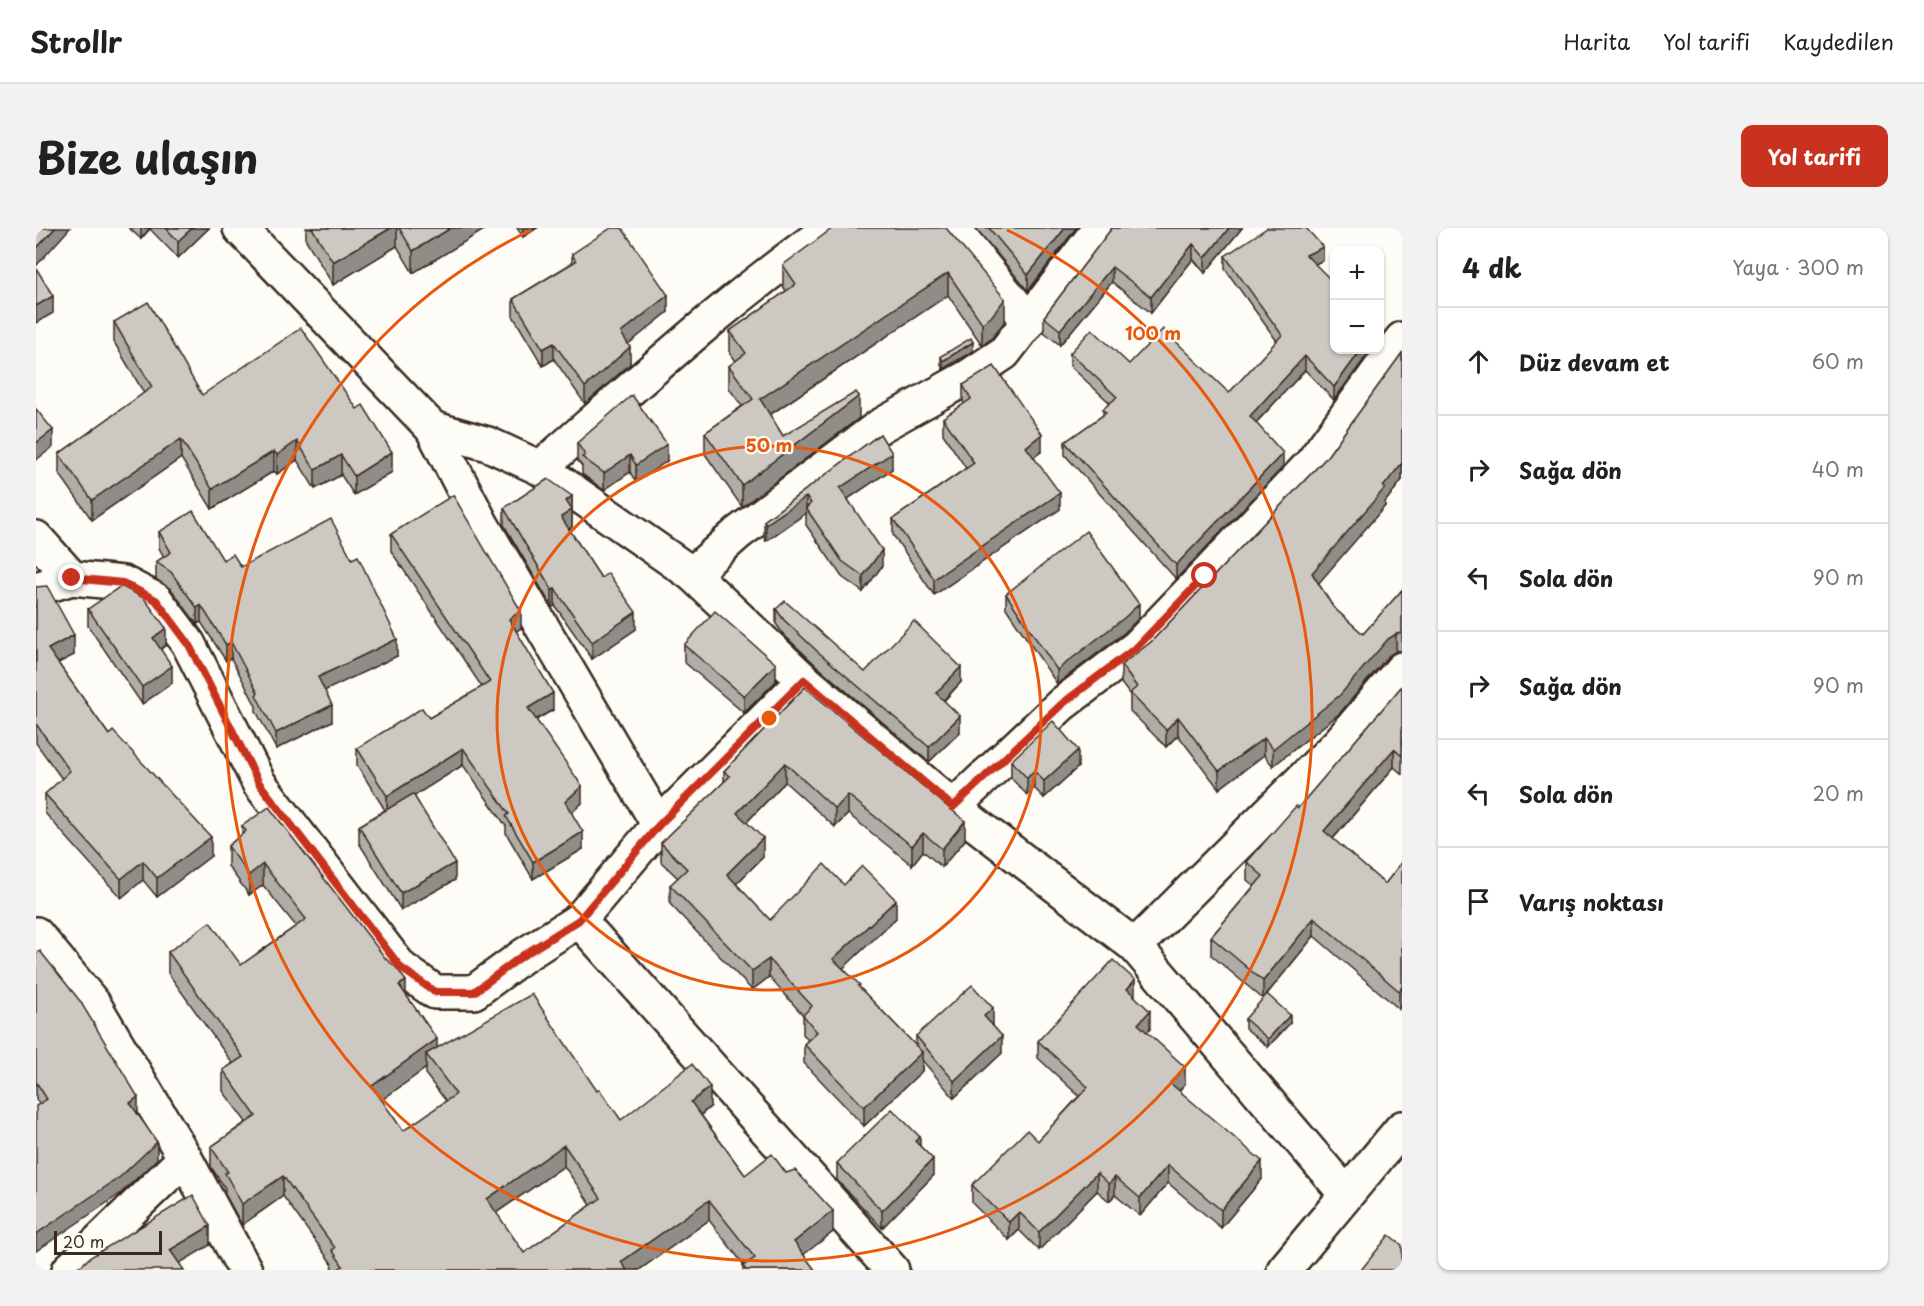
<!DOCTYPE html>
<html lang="tr">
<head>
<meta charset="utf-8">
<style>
  :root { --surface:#fff; --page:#f2f2f2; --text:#202124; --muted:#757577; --line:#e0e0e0; --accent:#c8321e }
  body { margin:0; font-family:"Playpen Sans",sans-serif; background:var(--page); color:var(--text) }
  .controls { position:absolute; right:18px; top:18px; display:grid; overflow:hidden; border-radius:12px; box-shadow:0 2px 4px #0004 }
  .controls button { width:54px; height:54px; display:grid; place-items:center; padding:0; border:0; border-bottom:2px solid var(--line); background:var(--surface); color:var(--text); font:30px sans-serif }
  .scale { position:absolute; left:18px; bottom:15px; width:108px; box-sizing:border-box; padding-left:6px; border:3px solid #3b2a1e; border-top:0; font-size:16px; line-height:21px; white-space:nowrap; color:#3b2a1e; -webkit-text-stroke:4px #fdfcf7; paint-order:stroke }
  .stop { position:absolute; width:18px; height:18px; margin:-14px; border:4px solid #c8321e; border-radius:50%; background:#fff }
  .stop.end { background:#c8321e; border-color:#fff; box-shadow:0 2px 6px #0008 }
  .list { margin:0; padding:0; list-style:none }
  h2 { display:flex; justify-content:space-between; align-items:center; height:78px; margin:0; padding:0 24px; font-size:26px }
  h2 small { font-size:20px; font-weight:400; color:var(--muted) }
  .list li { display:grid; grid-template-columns:39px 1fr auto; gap:18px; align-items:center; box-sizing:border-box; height:108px; padding:0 24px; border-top:2px solid var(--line) }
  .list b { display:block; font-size:22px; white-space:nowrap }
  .list em { font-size:20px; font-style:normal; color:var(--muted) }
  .icon { flex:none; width:33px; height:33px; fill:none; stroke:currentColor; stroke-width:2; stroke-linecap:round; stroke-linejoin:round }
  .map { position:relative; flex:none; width:1366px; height:1042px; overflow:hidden; border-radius:12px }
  header { display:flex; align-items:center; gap:36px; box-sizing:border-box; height:84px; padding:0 30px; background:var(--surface); border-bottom:2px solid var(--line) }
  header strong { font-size:28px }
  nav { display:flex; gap:33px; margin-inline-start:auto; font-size:21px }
  .intro { display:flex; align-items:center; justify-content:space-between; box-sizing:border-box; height:144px; padding:0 36px }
  h1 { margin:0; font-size:42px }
  .button { padding:15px 27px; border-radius:12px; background:var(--accent); color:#fff; font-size:21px; font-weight:700 }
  main { display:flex; gap:36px; padding:0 36px }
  aside { flex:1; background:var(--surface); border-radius:12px; box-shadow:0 2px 4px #0004 }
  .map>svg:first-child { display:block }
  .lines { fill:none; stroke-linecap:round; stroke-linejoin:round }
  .minor-casing { stroke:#3b2a1e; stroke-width:38 }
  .minor { stroke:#fdfcf7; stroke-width:33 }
  .wall { fill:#b0aca7; stroke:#3b2a1e; stroke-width:1.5; fill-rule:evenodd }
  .shaded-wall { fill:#908c88; stroke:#3b2a1e; stroke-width:1.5 }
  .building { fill:#cdc8c2; stroke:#3b2a1e; stroke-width:1.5; fill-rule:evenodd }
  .route { stroke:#c8321e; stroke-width:8 }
  .ring { fill:none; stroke:#e8590c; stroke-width:3 }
  .centre { fill:#e8590c; stroke:#fdfcf7; stroke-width:3 }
  .ring-label { font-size:18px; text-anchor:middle; font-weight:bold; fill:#e8590c; stroke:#fdfcf7; stroke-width:4.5; stroke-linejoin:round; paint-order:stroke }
</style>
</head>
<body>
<header>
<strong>Strollr</strong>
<nav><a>Harita</a><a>Yol tarifi</a><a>Kaydedilen</a></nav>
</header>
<div class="intro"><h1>Bize ulaşın</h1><a class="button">Yol tarifi</a></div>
<main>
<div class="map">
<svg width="1366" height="1042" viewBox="0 0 1366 1042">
  <rect width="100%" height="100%" fill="#fdfcf7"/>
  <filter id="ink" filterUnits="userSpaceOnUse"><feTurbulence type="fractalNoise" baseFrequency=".0167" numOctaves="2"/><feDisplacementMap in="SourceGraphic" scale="12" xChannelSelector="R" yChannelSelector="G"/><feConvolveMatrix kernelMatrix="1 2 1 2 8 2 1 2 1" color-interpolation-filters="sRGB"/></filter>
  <g filter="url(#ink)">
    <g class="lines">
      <g class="minor-casing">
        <g id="minor">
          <polyline points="204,0 396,200 446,297 623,597"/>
          <polyline points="916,0 992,92"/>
          <polyline points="396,200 452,216 504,240 656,346 768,452 917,579 1099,718 1310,966"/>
          <path d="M 504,240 C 598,159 693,70 795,0"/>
          <polyline points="0,310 36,350"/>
          <polyline points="656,346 702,305 844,198 932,149 968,125 1064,0"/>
          <polyline points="0,361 36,350 87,355 120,372 152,415 223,555 365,740 399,764 438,764 487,728 543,692 623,597 768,452"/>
          <polyline points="917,579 1026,476 1101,419 1169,348 1276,235 1366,111"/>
          <polyline points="543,692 856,1042"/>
          <polyline points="0,706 57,775 149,930 209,1042"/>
          <polyline points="1099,718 1303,515 1366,441"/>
          <polyline points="33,1042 149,930"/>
          <polyline points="1248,1042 1366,900"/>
        </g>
      </g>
      <use href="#minor" class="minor"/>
    </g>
    <g class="wall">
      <polygon points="93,0 173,0 142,30 114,1 105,11"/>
      <polygon points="270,0 451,0 377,45 361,18 297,57 270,12"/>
      <polygon points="481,0 501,0 487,9"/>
      <polygon points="910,0 969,93 955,111 946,117 912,67 734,187 747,208 823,190 706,279 669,226 669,205 706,178 693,160 693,138 700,133 694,125 694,103 750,63 747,58 747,37"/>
      <polygon points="940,0 1040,0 992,63"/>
      <polygon points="1076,0 1206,0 1169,45 1157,31 1115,85 1076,54 1024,117 1008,104 1008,89"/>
      <polygon points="536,26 632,84 592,116 594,136 549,176 518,131 507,138 477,88 477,71 536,35"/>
      <polygon points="1189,28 1287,32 1279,36 1299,122 1335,122 1298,172 1269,142 1220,195 1247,239 1140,351 1029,227 1029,214 1067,187 1067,181 1074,175 1034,138 1034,125 1093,136 1193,165 1241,113 1189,41"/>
      <polygon points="78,94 166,167 356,244 318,267 305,247 279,261 261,232 241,246 238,243 176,281 145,230 56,292 23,245 23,226 108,165 78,114"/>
      <polygon points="937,123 907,141 905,137 905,128"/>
      <polygon points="1366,125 1366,252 1349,274 1349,278 1282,355 1297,379 1327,406 1366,362 1366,423 1360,423 1352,428 1304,485 1237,538 1228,527 1183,561 1142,507 1130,519 1094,483 1094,467 1085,455 1085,437 1115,414 1290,230"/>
      <polygon points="927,157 1006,223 998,229 1024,281 898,367 857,307 857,291 930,240 907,206 907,190 928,176 927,173"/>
      <polygon points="844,206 856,241 812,271 846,338 827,364 806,349 770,297 770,285 730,313 728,309 728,293"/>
      <polygon points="541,215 631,233 600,254 594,244 568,262 546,246 546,238 541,232"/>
      <polygon points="536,268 536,299 533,301 565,350 600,401 556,431 519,378 516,379 468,297 468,280"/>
      <polygon points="123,304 205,339 361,428 288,462 296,493 240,521 220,483 220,478 195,430 190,433 165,394 161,396 135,361 120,351 120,334 128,329 123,320"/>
      <polygon points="355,306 485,400 480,403 517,482 500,492 546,575 535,585 547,621 497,651 470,605 470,598 427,537 378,567 419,652 365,682 323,615 323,598 349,582 321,537 321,520 393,490 446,459 355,323"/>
      <polygon points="0,359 38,427 22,435 73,507 175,628 121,669 107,652 85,670 9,585 9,566 26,551 0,515"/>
      <polygon points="970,366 1103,390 1088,405 1021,456 970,380"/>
      <polygon points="52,381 130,417 125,421 136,455 106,476 52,398"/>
      <polygon points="740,381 829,444 925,454 908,473 924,504 893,534 781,438 748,407 740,396"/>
      <polygon points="648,417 740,453 708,485 648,434"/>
      <polygon points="1366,458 1366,546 1358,539 1297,611 1349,656 1366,634 1366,777 1363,781 1278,708 1227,771 1175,727 1175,709 1218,658 1211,652 1211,634 1262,580"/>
      <polygon points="769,459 929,612 906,639 887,623 876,637 812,586 799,599 749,554 711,594 727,629 700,656 734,692 808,657 860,690 807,740 824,760 880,818 880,808 957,797 966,825 918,870 886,832 886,843 828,898 768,835 768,816 772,812 767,806 767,787 733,749 716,762 634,676 634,657 642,650 625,634 625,615 688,554 688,543"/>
      <polygon points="975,533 1042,539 1008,570 998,560 991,567 975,550"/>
      <path d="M 206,598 L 370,767 L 401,820 L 561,863 L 585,892 L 674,879 L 665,887 L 709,947 L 797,1004 L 767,1026 L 779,1042 L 707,1042 L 707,1038 L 708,1037 L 673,992 L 603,1042 L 296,1042 L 296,1036 L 247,968 L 206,997 L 189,966 L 189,960 L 175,939 L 175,919 L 210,894 L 187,863 L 187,842 L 197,836 L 132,745 L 132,724 L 205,737 L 260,698 L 227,657 L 213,667 L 192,638 L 192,618 L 206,606 ZM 390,840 L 390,847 L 410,873 L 367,903 L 345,872 ZM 528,938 L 555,977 L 488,1025 L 460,985 Z"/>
      <polygon points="0,726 102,886 121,931 84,966 0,872"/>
      <polygon points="1099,769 1114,801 1111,805 1149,856 1143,862 1226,951 1185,1000 1132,955 1104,988 1079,967 1073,973 1061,963 1003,1022 983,1002 973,1012 936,975 936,957 1002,913 1043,868 1002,830 1002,813"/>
      <polygon points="1209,791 1254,795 1232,819 1209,800"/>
      <polygon points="884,918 897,948 846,1000 801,952 801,935"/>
    </g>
    <g class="shaded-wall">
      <polygon points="19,0 34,0 0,38 0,21"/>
      <polygon points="105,0 114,0 105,11"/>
      <polygon points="156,0 173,0 142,30 142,13"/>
      <polygon points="355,0 361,0 361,18 297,57 297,34"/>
      <polygon points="415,0 451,0 377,45 377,23"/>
      <polygon points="487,0 501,0 487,9"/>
      <polygon points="1029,0 1040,0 992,63 992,47"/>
      <polygon points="1193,0 1206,0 1169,45 1169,30"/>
      <polygon points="1157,16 1157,31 1115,85 1115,69"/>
      <polygon points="1287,19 1287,32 1270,41 1270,27"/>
      <polygon points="1076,39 1076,54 1024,117 1024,102"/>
      <polygon points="912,45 912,67 724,193 724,171"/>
      <polygon points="632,67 632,84 585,122 585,105"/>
      <polygon points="17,68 17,85 0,95 0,78"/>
      <polygon points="969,71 969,93 955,111 946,117 946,95"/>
      <polygon points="937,114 937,123 907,141 907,133"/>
      <polygon points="518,115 518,131 507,138 507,121"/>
      <polygon points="594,119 594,136 549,176 549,159"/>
      <polygon points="1325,122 1335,122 1298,172 1298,159"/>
      <polygon points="1269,128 1269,142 1214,201 1214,188"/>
      <polygon points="823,168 823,190 706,279 706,257"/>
      <polygon points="17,202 17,219 0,232 0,215"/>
      <polygon points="1006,206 1006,223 990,235 990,219"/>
      <polygon points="145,211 145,230 56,292 56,272"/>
      <polygon points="261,213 261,232 241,246 241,227"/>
      <polygon points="631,216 631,233 600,254 600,237"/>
      <polygon points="238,223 238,243 176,281 176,261"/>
      <polygon points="356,224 356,244 318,267 318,248"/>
      <polygon points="856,225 856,241 804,276 804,260"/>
      <polygon points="1247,225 1247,239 1140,351 1140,337"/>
      <polygon points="305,227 305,247 279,261 279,242"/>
      <polygon points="594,227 594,244 568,262 568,245"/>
      <polygon points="1366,235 1366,252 1349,274 1349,278 1276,363 1276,345"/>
      <polygon points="1024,265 1024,281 898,367 898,351"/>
      <polygon points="536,268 536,299 525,306 525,289 530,273"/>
      <polygon points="770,269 770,285 730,313 730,296"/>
      <polygon points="846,322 846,338 827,364 827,348"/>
      <polygon points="519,361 519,378 516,379 516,362"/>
      <polygon points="1103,376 1103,390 1088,405 1021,456 1021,442"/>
      <polygon points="165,377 165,394 161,396 161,380"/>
      <polygon points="485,383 485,400 473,408 473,391"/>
      <polygon points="600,384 600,401 556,431 556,414"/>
      <polygon points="130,400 130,417 117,427 117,410"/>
      <polygon points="1360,406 1360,423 1352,428 1304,485 1237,538 1237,521 1352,411"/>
      <polygon points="38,407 38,427 12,440 12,421"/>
      <polygon points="361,411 361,428 282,466 282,449"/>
      <polygon points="195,414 195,430 190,433 190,417"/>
      <polygon points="740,436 740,453 708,485 708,468"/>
      <polygon points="136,438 136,455 106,476 106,459"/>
      <polygon points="925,439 925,454 900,480 900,465"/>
      <polygon points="517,465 517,482 492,496 492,480"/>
      <polygon points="296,477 296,493 240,521 240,505"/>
      <polygon points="924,488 924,504 893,534 893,519"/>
      <polygon points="1142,489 1142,507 1130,519 1130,502"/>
      <polygon points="1228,510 1228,527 1183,561 1183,543"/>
      <polygon points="427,520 427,537 351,585 351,568"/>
      <polygon points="1358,521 1358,539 1288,621 1288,603"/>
      <polygon points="1042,522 1042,539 1008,570 1008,553"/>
      <polygon points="749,535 749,554 701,604 701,585"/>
      <polygon points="998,543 998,560 991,567 991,550"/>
      <polygon points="546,558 546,575 529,591 529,574"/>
      <polygon points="812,567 812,586 799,599 799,581"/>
      <polygon points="929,593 929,612 906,639 906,621"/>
      <polygon points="547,604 547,621 497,651 497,634"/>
      <polygon points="887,605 887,623 876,637 876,618"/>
      <polygon points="175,609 175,628 121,669 121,650"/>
      <polygon points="727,610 727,629 691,665 691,646"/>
      <polygon points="107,633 107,652 85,670 85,651"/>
      <polygon points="419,635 419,652 365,682 365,665"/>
      <polygon points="227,636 227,657 213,667 213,647"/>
      <polygon points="860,672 860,690 797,750 797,731"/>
      <polygon points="1278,690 1278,708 1227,771 1227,753"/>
      <polygon points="733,731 733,749 716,762 716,743"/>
      <polygon points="1099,752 1099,770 1091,761"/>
      <polygon points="370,753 370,773 363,757"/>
      <polygon points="1366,759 1366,777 1363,781 1363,763"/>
      <polygon points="957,780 957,797 948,805 948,788"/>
      <polygon points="1114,783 1114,801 1102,814 1102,796"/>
      <polygon points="1254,787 1254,795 1232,819 1232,811"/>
      <polygon points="966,808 966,825 918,870 918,853"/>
      <polygon points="401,811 401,832 390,826 390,840 336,879 336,858"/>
      <polygon points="886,824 886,843 828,898 828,879"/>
      <polygon points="1149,839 1149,856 1134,873 1134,855"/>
      <polygon points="674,859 674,879 655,894 655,874"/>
      <polygon points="102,869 102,887 94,875"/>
      <polygon points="884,909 884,926 879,913"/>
      <polygon points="121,914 121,931 84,966 0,1023 0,1006"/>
      <polygon points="528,917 528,938 451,991 451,971"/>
      <polygon points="897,931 897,948 846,1000 846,983"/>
      <polygon points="1226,933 1226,951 1185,1000 1185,982"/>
      <polygon points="1132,937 1132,955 1104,988 1104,970"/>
      <polygon points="1061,945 1061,963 1003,1022 1003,1004"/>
      <polygon points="247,948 247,968 206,997 206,976"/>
      <polygon points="1079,949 1079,967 1073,973 1073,956"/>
      <polygon points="673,972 673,992 603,1042 585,1042 585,1034"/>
      <polygon points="797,983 797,1004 758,1034 758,1014"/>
      <polygon points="983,984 983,1002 973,1012 973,994"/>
      <polygon points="174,998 174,1017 134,1041 134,1022"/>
    </g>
    <g class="building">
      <polygon points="0,0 19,0 0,21"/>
      <polygon points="130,0 156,0 142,13"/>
      <polygon points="276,0 355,0 297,34"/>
      <polygon points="363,0 415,0 377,23"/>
      <polygon points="575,0 586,0 632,67 585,105 594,119 549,159 518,115 507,121 477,71 540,33 536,26"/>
      <polygon points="797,0 910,0 969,71 955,89 946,95 912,45 724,171 747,208 820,164 823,168 706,257 669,205 717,171 693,138 710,125 694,103 760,56 747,37"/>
      <polygon points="953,0 1029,0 992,47"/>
      <polygon points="1076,0 1193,0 1169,30 1157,16 1115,69 1076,39 1024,102 1008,89"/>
      <polygon points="1231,0 1270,0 1287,19 1270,27 1299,56 1299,122 1325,122 1298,159 1269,128 1214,188 1247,225 1140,337 1029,214 1070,185 1067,181 1081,169 1034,125 1056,101 1093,136 1127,101 1193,165 1246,107 1189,28"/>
      <polygon points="0,40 17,68 0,78"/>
      <polygon points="112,74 166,167 265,100 321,181 327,177 356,224 318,248 305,227 279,242 261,213 241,227 238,223 176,261 145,211 56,272 23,226 116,159 78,94"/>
      <polygon points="935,110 937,114 907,133 905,128"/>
      <polygon points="1366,125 1366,235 1347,259 1349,260 1276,345 1297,379 1327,406 1366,362 1366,405 1360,406 1352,411 1304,467 1237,521 1228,510 1183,543 1142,489 1130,502 1094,465 1101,459 1085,437 1115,414 1290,230"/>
      <polygon points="958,138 1006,206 990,219 1024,265 898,351 857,291 938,235 907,190 935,171 927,157"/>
      <polygon points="596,167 631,216 600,237 594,227 568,245 546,229 549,227 541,215"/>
      <polygon points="0,181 17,202 0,215"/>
      <polygon points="844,206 856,225 804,260 846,322 827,348 806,333 770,280 775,275 770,269 730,296 728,293"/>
      <polygon points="512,251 536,268 530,273 536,282 525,289 565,350 572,345 600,384 556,414 519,361 516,362 468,280"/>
      <polygon points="417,267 485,383 473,391 517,465 492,480 546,558 529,574 547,604 497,634 470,588 473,586 427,520 351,568 321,520 386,480 393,490 454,454 355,306"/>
      <polygon points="157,283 187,332 197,326 205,339 295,291 316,331 322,328 361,411 282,449 296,477 240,505 220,467 222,465 195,414 190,417 165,377 161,380 135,344 120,334 135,324 123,304"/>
      <polygon points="1050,303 1103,376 1088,390 1021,442 970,366"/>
      <polygon points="11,358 38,407 12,421 73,507 77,503 175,609 121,650 107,633 85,651 9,566 34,543 0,496 0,359"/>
      <polygon points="85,358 108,370 130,400 117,410 136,438 106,459 52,381"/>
      <polygon points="749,373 829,444 878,393 925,439 900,465 924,488 893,519 781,423 748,392 740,381"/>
      <polygon points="679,383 740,436 708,468 648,417"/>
      <polygon points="1366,458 1366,528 1358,521 1288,603 1349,656 1366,634 1366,759 1363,763 1278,690 1227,753 1175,709 1227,648 1211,634 1260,578 1262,580"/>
      <polygon points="769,459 929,593 906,621 887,605 876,618 812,567 799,581 749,535 701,585 727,610 691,646 734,692 788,636 808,657 826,638 860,672 797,731 824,757 822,758 886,824 828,879 768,816 781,804 767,787 776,778 733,731 716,743 634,657 651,641 625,615 694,548 688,543"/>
      <polygon points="1017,493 1042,522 1008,553 998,543 991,550 975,533"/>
      <polygon points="377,566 419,635 365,665 323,598"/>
      <path d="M 233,579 L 350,731 L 361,740 L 370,753 L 363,757 L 401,811 L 336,858 L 367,903 L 420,866 L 390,826 L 496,766 L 561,863 L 563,861 L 585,892 L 656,836 L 674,859 L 655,874 L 709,947 L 736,926 L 750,945 L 759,942 L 797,983 L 758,1014 L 779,1042 L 710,1042 L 707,1038 L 719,1030 L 673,972 L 585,1034 L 591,1042 L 301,1042 L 307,1038 L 296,1022 L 299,1020 L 247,948 L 206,976 L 189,945 L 192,944 L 175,919 L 220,888 L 187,842 L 207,829 L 132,724 L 174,694 L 205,737 L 270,691 L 227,636 L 213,647 L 192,618 L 210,603 L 206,598 ZM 528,917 L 565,970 L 488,1025 L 451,971 Z"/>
      <polygon points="4,723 44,773 102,869 94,875 121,914 84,949 0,1006 0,878 11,871 0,854 0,726"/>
      <polygon points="1077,732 1099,752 1091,761 1114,783 1102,796 1149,839 1134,855 1226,933 1185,982 1132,937 1104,970 1079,949 1073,956 1061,945 1003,1004 983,984 973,994 936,957 991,902 1002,913 1052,859 1002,813"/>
      <polygon points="936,757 957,780 948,788 966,808 918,853 880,808"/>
      <polygon points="1231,766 1254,787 1232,811 1209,791"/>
      <polygon points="856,881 884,909 879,913 897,931 846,983 801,935"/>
      <polygon points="157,967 174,998 134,1022 148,1042 35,1042 46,1037 53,1030"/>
      <polygon points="1353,1007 1366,1017 1366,1042 1325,1042"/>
    </g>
  </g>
  <g class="lines" filter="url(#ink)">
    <polyline class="route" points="36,350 87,355 120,372 152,415 223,555 365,740 399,764 438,764 486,728 543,692 623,597 768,452 917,579 1026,476 1101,419 1169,348"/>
  </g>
  <g class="ring">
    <circle cx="733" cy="490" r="272"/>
    <path d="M971 2A543 543 0 1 1 495 2"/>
  </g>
  <circle cx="733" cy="490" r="9" class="centre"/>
  <g class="ring-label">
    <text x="1117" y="112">100 m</text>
    <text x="733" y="224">50 m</text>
  </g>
</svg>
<div class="controls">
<button>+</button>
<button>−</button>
</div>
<div class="scale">20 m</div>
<div class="stop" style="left:1169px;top:348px"></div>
<div class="stop end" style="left:36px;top:350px"></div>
</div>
<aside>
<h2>4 dk<small>Yaya · 300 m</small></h2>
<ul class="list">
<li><svg class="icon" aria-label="ahead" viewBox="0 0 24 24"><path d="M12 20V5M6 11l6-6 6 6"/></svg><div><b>Düz devam et</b></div><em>60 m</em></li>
<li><svg class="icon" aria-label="right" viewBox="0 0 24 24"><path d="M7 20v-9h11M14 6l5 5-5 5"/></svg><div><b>Sağa dön</b></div><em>40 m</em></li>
<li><svg class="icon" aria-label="left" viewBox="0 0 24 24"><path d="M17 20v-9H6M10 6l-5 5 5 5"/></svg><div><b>Sola dön</b></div><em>90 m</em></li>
<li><svg class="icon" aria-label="right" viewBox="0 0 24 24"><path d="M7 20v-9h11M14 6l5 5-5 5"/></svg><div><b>Sağa dön</b></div><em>90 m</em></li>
<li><svg class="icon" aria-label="left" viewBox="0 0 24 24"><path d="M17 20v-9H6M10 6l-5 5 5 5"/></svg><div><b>Sola dön</b></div><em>20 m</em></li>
<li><svg class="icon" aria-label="arrive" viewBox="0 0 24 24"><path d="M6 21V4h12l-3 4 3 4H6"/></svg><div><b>Varış noktası</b></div></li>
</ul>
</aside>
</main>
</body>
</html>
